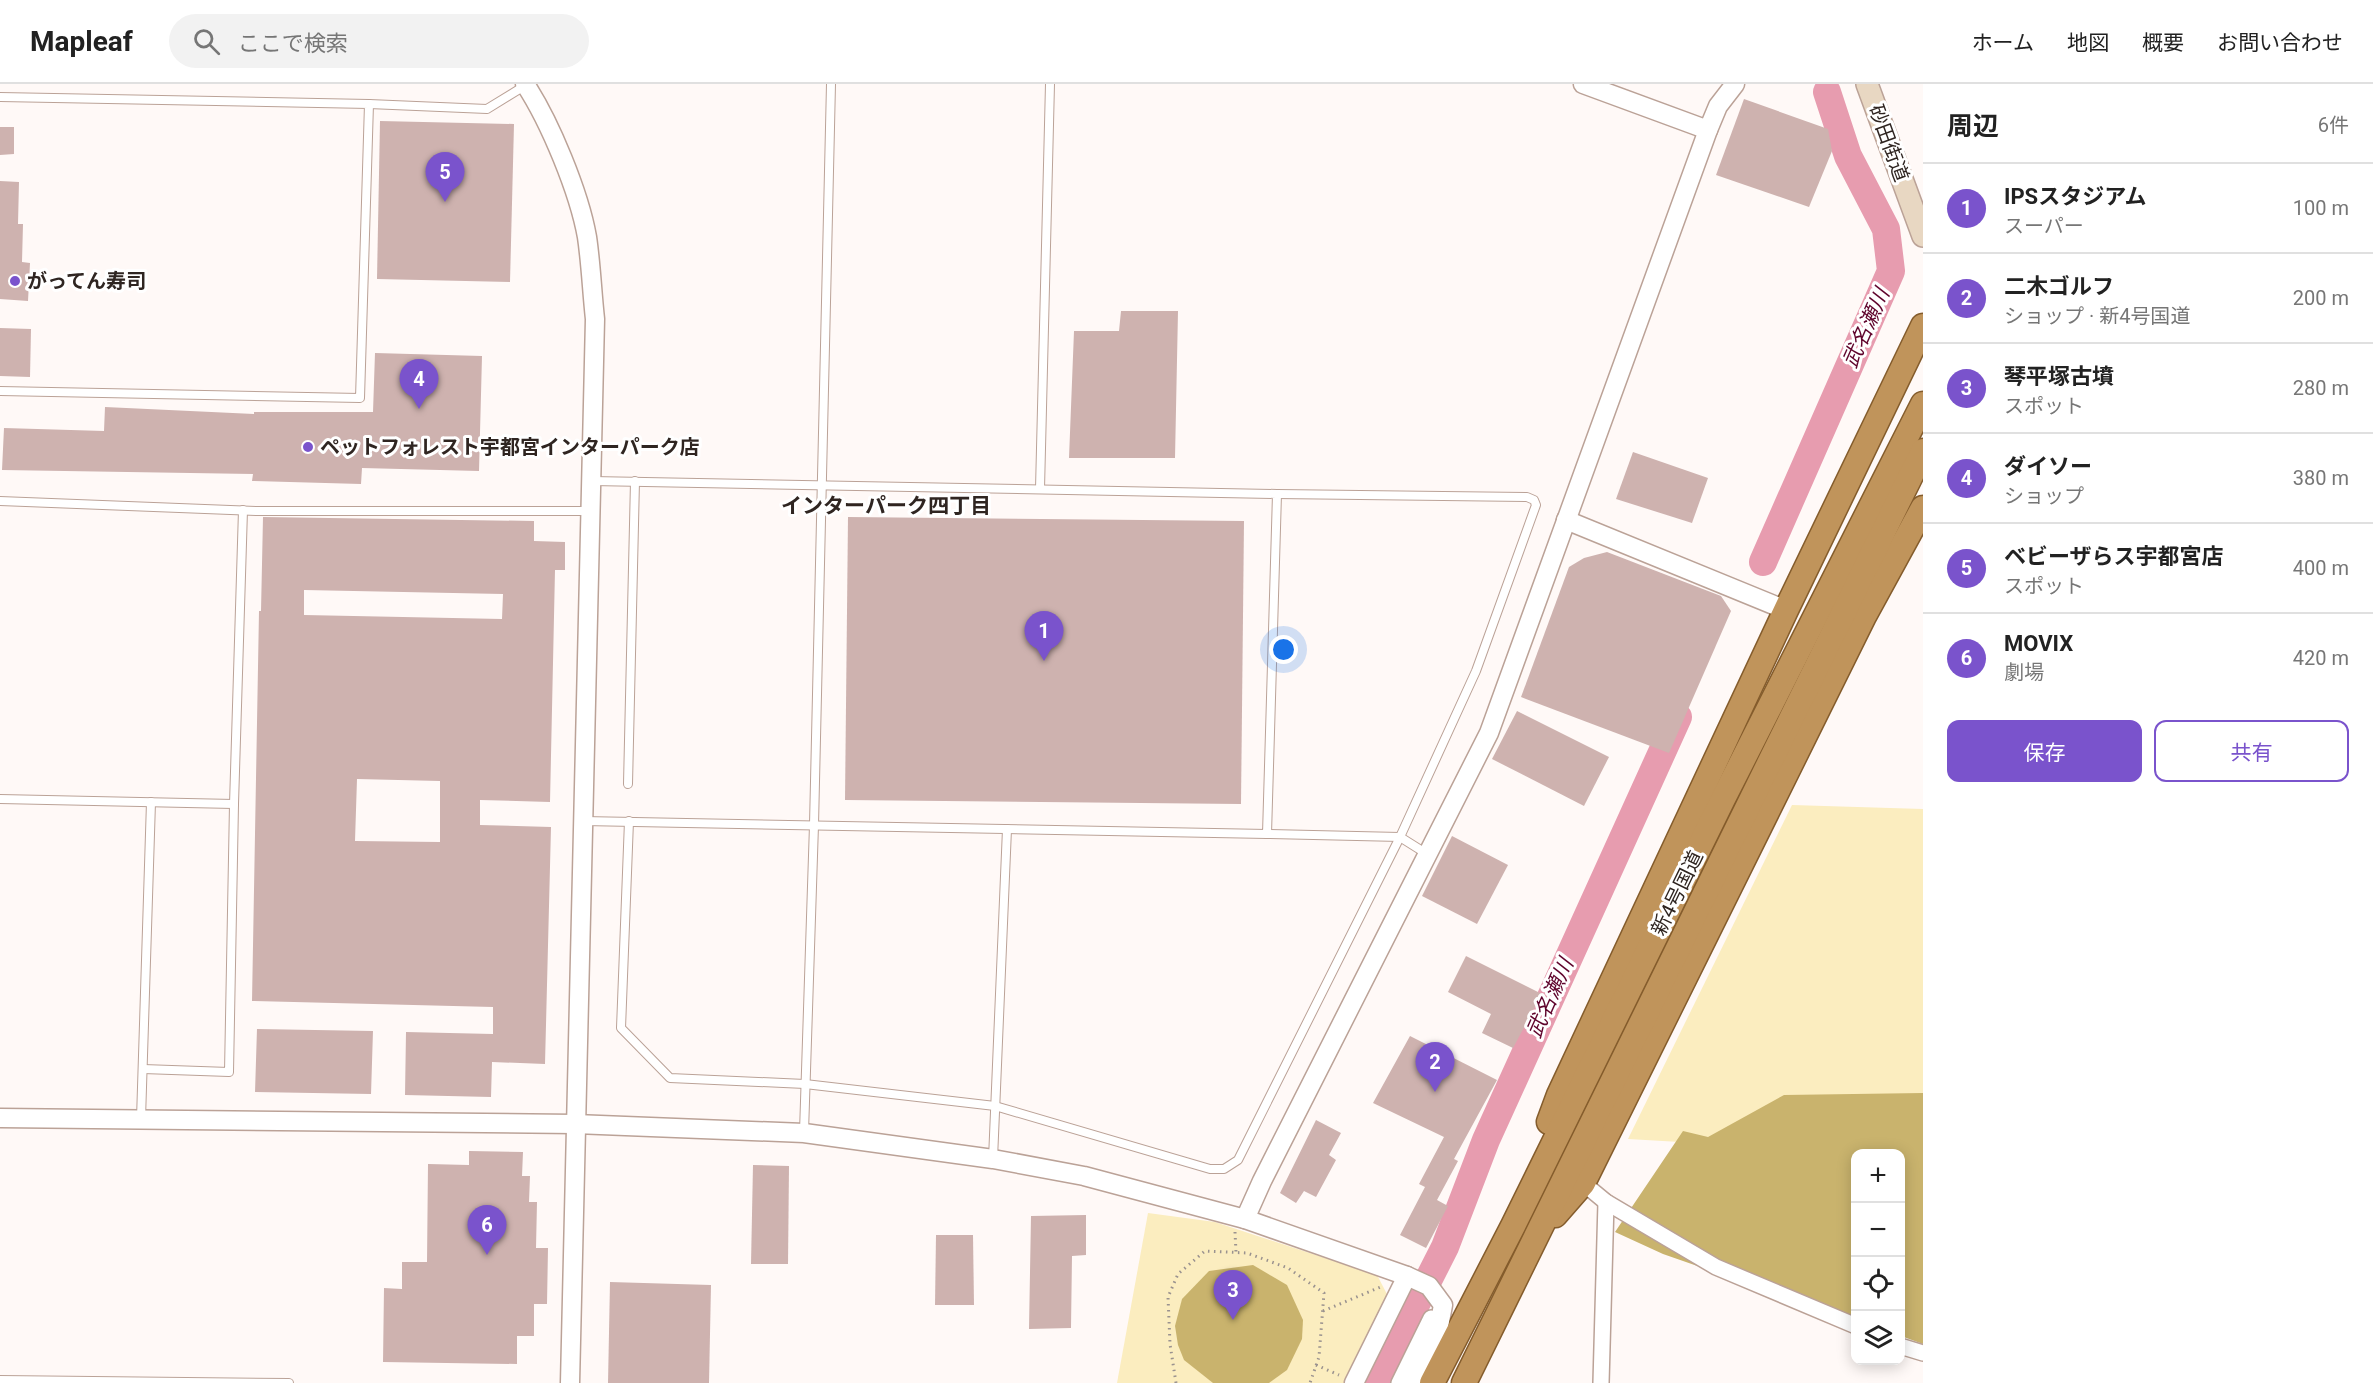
<!DOCTYPE html>
<html lang="ja">
<head>
<meta charset="utf-8">
<style>
  :root { --surface:#fff; --page:#f2f2f2; --text:#222; --muted:#767676; --line:#e0e0e0; --accent:#7a53cc }
  body { margin:0; font-family:Roboto,"Noto Sans JP",sans-serif; background:var(--page); color:var(--text) }
  .controls { position:absolute; right:18px; bottom:18px; display:grid; overflow:hidden; border-radius:12px; box-shadow:0 3px 15px #0003 }
  .controls button { width:54px; height:54px; display:grid; place-items:center; padding:0; border:0; border-bottom:2px solid var(--line); background:var(--surface); color:var(--text); font:30px sans-serif }
  .you { position:absolute; left:1284px; top:566px; width:21px; height:21px; margin:-15px; border:4px solid #fff; border-radius:50%; background:#1a73e8; box-shadow:0 0 0 9px #1a73e833 }
  .badge { display:grid; place-items:center; width:39px; height:39px; border-radius:50%; background:var(--accent); color:#fff; font-size:20px; font-weight:700 }
  .pin { position:absolute; translate:-50% -50px; filter:drop-shadow(0 2px 3px #0008) }
  .pin::after { content:''; position:absolute; top:32px; width:21px; height:18px; background:inherit; clip-path:polygon(0 0,100% 0,50% 100%) }
  .list { margin:0; padding:0; list-style:none }
  h2 { display:flex; justify-content:space-between; align-items:center; height:78px; margin:0; padding:0 24px; font-size:26px }
  h2 small { font-size:20px; font-weight:400; color:var(--muted) }
  .list li { display:grid; grid-template-columns:39px 1fr auto; gap:18px; align-items:center; box-sizing:border-box; height:90px; padding:0 24px; border-top:2px solid var(--line) }
  .list b { display:block; font-size:22px; white-space:nowrap }
  .list p { margin:0; font-size:20px; white-space:nowrap; color:var(--muted) }
  .list em { font-size:20px; font-style:normal; color:var(--muted) }
  .actions { display:flex; gap:12px; padding:18px 24px }
  .actions a { flex:1; padding:14px 0; border:2px solid var(--accent); border-radius:12px; text-align:center; font-size:21px; color:var(--accent) }
  .actions .main { background:var(--accent); color:#fff }
  .icon { flex:none; width:33px; height:33px; fill:none; stroke:currentColor; stroke-width:2; stroke-linecap:round; stroke-linejoin:round }
  .map { position:relative; flex:none; width:1923px; height:1299px; overflow:hidden }
  header { display:flex; align-items:center; gap:36px; box-sizing:border-box; height:84px; padding:0 30px; background:var(--surface); border-bottom:2px solid var(--line) }
  header strong { font-size:28px }
  nav { display:flex; gap:33px; margin-inline-start:auto; font-size:21px }
  .search { width:420px; height:54px; background:var(--page); display:flex; align-items:center; gap:15px; box-sizing:border-box; padding:0 21px; border-radius:33px; color:var(--muted); font-size:22px }
  main { display:flex }
  aside { flex:1; background:var(--surface) }
  .map>svg:first-child { display:block }
  .green { fill:#fbedbf }
  .forest { fill:#c9b36d }
  .lines { fill:none; stroke-linecap:round; stroke-linejoin:round }
  .river { stroke:#e79caf; stroke-width:28 }
  .building { fill:#ceb2af; fill-rule:evenodd }
  .service-casing { stroke:#bba297; stroke-width:10 }
  .minor-casing { stroke:#bba297; stroke-width:18 }
  .tertiary-casing { stroke:#bba297; stroke-width:21 }
  .secondary-casing { stroke:#bba297; stroke-width:24 }
  .trunk-casing { stroke:#845c2c; stroke-width:27 }
  .path { stroke:#9a928f; stroke-width:3; stroke-dasharray:1.5 4.5; stroke-linecap:butt }
  .service { stroke:#fff; stroke-width:8 }
  .minor { stroke:#fff; stroke-width:15 }
  .tertiary { stroke:#fff; stroke-width:18 }
  .secondary { stroke:#e8d7c2; stroke-width:21 }
  .trunk { stroke:#c0945b; stroke-width:24 }
  .poi-dot { fill:#7a53cc; stroke:#fff; stroke-width:2 }
  .labels { text-anchor:middle; stroke-width:6; stroke-linejoin:round; paint-order:stroke }
  .street-label { font-size:20px; fill:#2f2521; stroke:#fff }
  .poi-label { font-size:20px; font-weight:bold; fill:#2f2521; stroke:#fff; text-anchor:start }
  .water-label { font-size:21px; font-style:italic; fill:#5f042c; stroke:#fff }
  .neighbourhood-label { font-size:21px; font-weight:bold; fill:#2f2521; stroke:#fff }
</style>
</head>
<body>
<header>
<strong>Mapleaf</strong>
<div class="search"><svg class="icon" aria-label="search" viewBox="0 0 24 24"><circle cx="10" cy="10" r="6"/><path d="M15 15l6 6"/></svg>ここで検索</div>
<nav><a>ホーム</a><a>地図</a><a>概要</a><a>お問い合わせ</a></nav>
</header>
<main>
<div class="map">
<svg width="1923" height="1299" viewBox="0 0 1923 1299">
  <rect width="100%" height="100%" fill="#fff9f7"/>
  <g class="green">
    <polygon points="1792,721 1923,725 1923,1072 1628,1055"/>
    <polygon points="1148,1129 1215,1138 1377,1191 1388,1212 1344,1299 1117,1299"/>
  </g>
  <g class="forest">
    <polygon points="1923,1009 1923,1260 1901,1252 1900,1070 1856,1070 1855,1237 1663,1170 1615,1148 1683,1047 1708,1053 1784,1011"/>
    <polygon points="1253,1181 1287,1201 1303,1236 1302,1255 1287,1286 1269,1299 1213,1299 1184,1276 1178,1261 1175,1242 1182,1215 1209,1187"/>
  </g>
  <g class="lines">
    <g class="river">
      <polyline points="1763,478 1891,187 1886,145 1848,72 1827,8"/>
      <polyline points="1376,1299 1445,1163 1486,1056 1678,633"/>
    </g>
  </g>
  <g class="building">
    <polygon points="1744,15 1828,45 1832,67 1809,123 1716,91"/>
    <polygon points="380,37 514,40 510,198 377,195"/>
    <polygon points="0,43 14,43 14,70 0,71"/>
    <polygon points="0,97 19,98 18,140 23,140 22,178 30,179 28,217 0,215"/>
    <polygon points="1121,227 1178,227 1175,374 1069,374 1074,247 1119,247"/>
    <polygon points="0,244 31,245 30,293 0,292"/>
    <polygon points="375,269 482,272 479,387 362,384 361,400 252,397 253,390 2,386 4,344 104,347 105,323 254,330 254,328 373,328"/>
    <polygon points="1633,368 1708,394 1692,439 1616,415"/>
    <path d="M 263,433 L 534,437 L 534,457 L 565,458 L 565,486 L 555,486 L 550,718 L 480,716 L 480,741 L 551,743 L 545,980 L 492,978 L 491,1013 L 405,1011 L 406,948 L 493,950 L 493,923 L 252,917 L 259,527 L 261,527 ZM 304,506 L 503,510 L 502,535 L 304,531 ZM 357,695 L 440,697 L 440,758 L 355,757 Z"/>
    <polygon points="848,433 1244,437 1241,720 845,716"/>
    <polygon points="1607,468 1721,512 1731,527 1669,669 1521,613 1569,483 1584,474"/>
    <polygon points="1517,627 1609,673 1584,722 1492,675"/>
    <polygon points="1452,752 1508,781 1477,840 1422,812"/>
    <polygon points="1466,872 1542,910 1513,964 1482,949 1491,930 1448,908"/>
    <polygon points="257,945 373,947 371,1010 255,1008"/>
    <polygon points="1410,952 1497,996 1454,1075 1458,1077 1437,1116 1448,1122 1426,1164 1400,1151 1425,1103 1419,1100 1444,1053 1373,1019"/>
    <polygon points="1316,1036 1341,1049 1329,1071 1336,1076 1316,1113 1304,1107 1296,1119 1280,1109"/>
    <polygon points="469,1067 523,1068 522,1092 530,1092 529,1118 537,1118 536,1164 548,1164 547,1220 534,1220 534,1252 517,1252 517,1280 383,1278 384,1204 402,1205 402,1178 427,1178 428,1080 469,1081"/>
    <polygon points="753,1081 789,1082 788,1180 751,1180"/>
    <polygon points="1086,1131 1086,1171 1072,1172 1071,1244 1029,1245 1031,1132"/>
    <polygon points="936,1151 973,1151 974,1221 935,1221"/>
    <polygon points="610,1198 711,1201 709,1299 608,1299"/>
  </g>
  <g class="lines">
    <g class="service-casing">
      <g id="service">
        <polyline points="0,13 369,20 360,314 0,307"/>
        <polyline points="369,20 487,25 526,1"/>
        <polyline points="1040,405 1050,0"/>
        <polyline points="0,417 256,427 590,427"/>
        <polyline points="628,700 635,397"/>
        <polyline points="0,715 234,720"/>
        <polyline points="583,737 1267,750 1277,410 592,397"/>
        <polyline points="629,737 621,944 670,994 805,1000 995,1022 1210,1085 1224,1085 1238,1076 1400,753 1476,587 1536,421 1534,416 1527,413 1277,410"/>
        <polyline points="1267,750 1400,753 1427,770"/>
        <polyline points="143,985 229,988 234,720 243,426"/>
        <polyline points="141,1035 151,718"/>
        <polyline points="804,1048 814,741 831,0"/>
        <polyline points="993,1075 1007,745"/>
        <polyline points="0,1296 289,1299"/>
      </g>
    </g>
    <g class="minor-casing">
      <g id="minor">
        <polyline points="1583,1099 1606,1118 1716,1183 1856,1242"/>
        <polyline points="1900,1262 1923,1269"/>
        <polyline points="1399,1299 1431,1234"/>
        <polyline points="1601,1299 1606,1118"/>
      </g>
    </g>
    <g class="tertiary-casing">
      <g id="tertiary">
        <path d="M 525,0 C 550,38 579,108 587,153 C 591,180 592,208 595,235 L 570,1299"/>
        <polyline points="1583,0 1708,46"/>
        <polyline points="1566,436 1786,526"/>
        <polyline points="0,1034 575,1040 804,1049 993,1075 1084,1092 1245,1135 1262,1097 1489,649 1708,46 1718,22 1735,0"/>
        <polyline points="1245,1135 1407,1192 1429,1202 1443,1221 1437,1253 1416,1299"/>
        <polyline points="1354,1299 1407,1192"/>
      </g>
    </g>
    <g class="secondary-casing">
      <polyline id="secondary" points="1867,0 1923,152"/>
    </g>
    <g class="trunk-casing">
      <g id="trunk">
        <polyline points="1549,1038 1559,1011 1786,526 1923,242"/>
        <polyline points="1555,1131 1583,1099 1864,532 1923,424"/>
        <polyline points="1432,1299 1513,1142 1723,715 1923,320"/>
        <polyline points="1464,1299 1923,367"/>
      </g>
    </g>
    <g class="path">
      <polyline points="1235,1148 1236,1168"/>
      <polyline points="1323,1227 1383,1202"/>
      <polyline points="1316,1281 1339,1291"/>
      <polyline points="1176,1299 1170,1260 1168,1213 1178,1190 1205,1167 1247,1169 1288,1184 1324,1209 1319,1273 1310,1299"/>
    </g>
    <use href="#service" class="service"/>
    <use href="#minor" class="minor"/>
    <use href="#tertiary" class="tertiary"/>
    <use href="#secondary" class="secondary"/>
    <use href="#trunk" class="trunk"/>
  </g>
  <g class="poi-dot">
    <circle cx="15" cy="197" r="6"/>
    <circle cx="308" cy="363" r="6"/>
  </g>
  <g class="labels">
    <g class="street-label">
      <text transform="translate(1889 59) rotate(70)" y="7">砂田街道</text>
      <text transform="translate(1677 809) rotate(-64)" y="7">新4号国道</text>
    </g>
    <g class="poi-label">
      <text x="27" y="204">がってん寿司</text>
      <text x="320" y="370">ペットフォレスト宇都宮インターパーク店</text>
    </g>
    <g class="water-label">
      <text transform="translate(1866 244) rotate(-66)" y="7">武名瀬川</text>
      <text transform="translate(1550 914) rotate(-66)" y="7">武名瀬川</text>
    </g>
    <g class="neighbourhood-label">
      <text x="886" y="429">インターパーク四丁目</text>
    </g>
  </g>
</svg>
<div class="controls">
<button>+</button>
<button>−</button>
<button><svg class="icon" aria-label="locate" viewBox="0 0 24 24"><circle cx="12" cy="12" r="6"/><path d="M12 2v4M12 18v4M2 12h4M18 12h4"/></svg></button>
<button><svg class="icon" aria-label="layers" viewBox="0 0 24 24"><path d="M12 4l9 5-9 5-9-5zM3 14l9 5 9-5"/></svg></button>
</div>
<div class="you"></div>
<div class="pin badge" style="left:1044px;top:577px">1</div>
<div class="pin badge" style="left:1435px;top:1008px">2</div>
<div class="pin badge" style="left:1233px;top:1236px">3</div>
<div class="pin badge" style="left:419px;top:325px">4</div>
<div class="pin badge" style="left:445px;top:118px">5</div>
<div class="pin badge" style="left:487px;top:1171px">6</div>
</div>
<aside>
<h2>周辺<small>6件</small></h2>
<ul class="list">
<li><span class="badge">1</span><div><b>IPSスタジアム</b><p>スーパー</p></div><em>100 m</em></li>
<li><span class="badge">2</span><div><b>二木ゴルフ</b><p>ショップ · 新4号国道</p></div><em>200 m</em></li>
<li><span class="badge">3</span><div><b>琴平塚古墳</b><p>スポット</p></div><em>280 m</em></li>
<li><span class="badge">4</span><div><b>ダイソー</b><p>ショップ</p></div><em>380 m</em></li>
<li><span class="badge">5</span><div><b>ベビーザらス宇都宮店</b><p>スポット</p></div><em>400 m</em></li>
<li><span class="badge">6</span><div><b>MOVIX</b><p>劇場</p></div><em>420 m</em></li>
</ul>
<div class="actions"><a class="main">保存</a><a>共有</a></div>
</aside>
</main>
</body>
</html>
